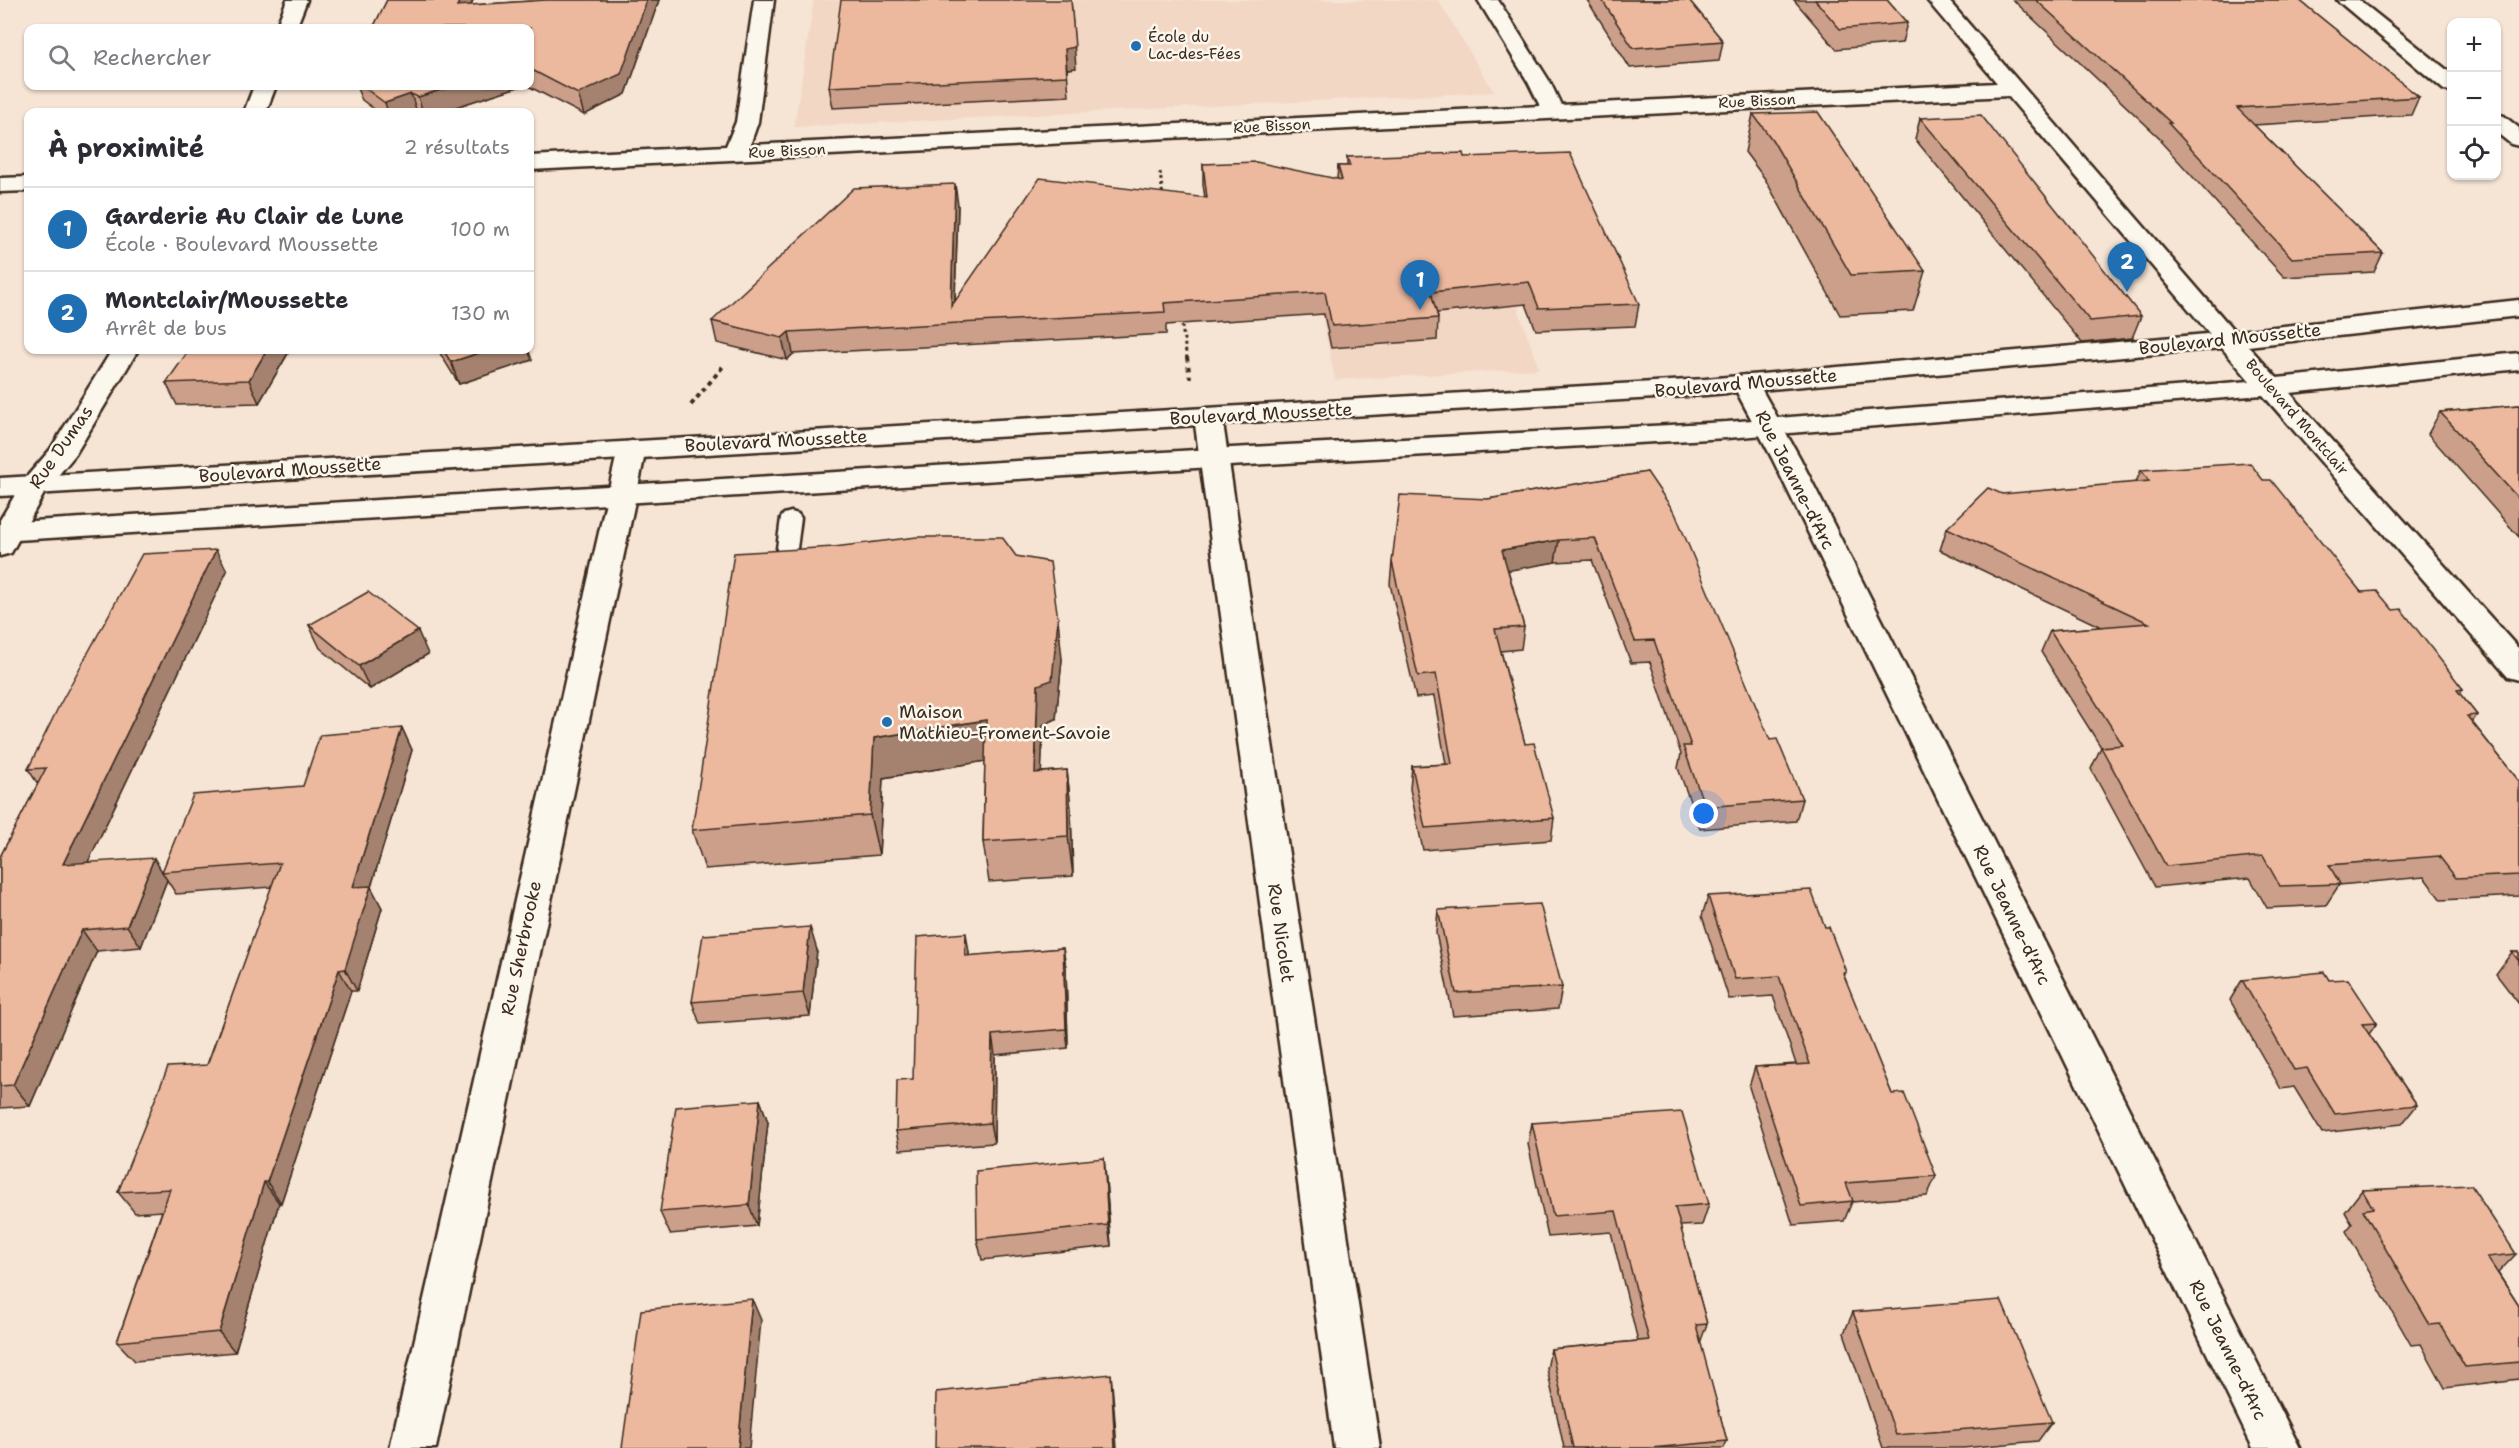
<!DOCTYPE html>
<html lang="fr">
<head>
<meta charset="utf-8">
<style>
  :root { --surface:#fff; --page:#f7f7f7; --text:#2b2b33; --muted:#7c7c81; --line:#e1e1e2; --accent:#1f6fb2 }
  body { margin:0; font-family:"Shantell Sans",sans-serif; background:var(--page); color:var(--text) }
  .controls { position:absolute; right:18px; top:18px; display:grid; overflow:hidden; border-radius:12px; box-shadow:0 2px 4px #0004 }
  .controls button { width:54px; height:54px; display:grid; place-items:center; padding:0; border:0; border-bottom:2px solid var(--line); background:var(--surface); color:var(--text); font:30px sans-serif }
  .you { position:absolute; left:1704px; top:814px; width:21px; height:21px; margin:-15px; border:4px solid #fff; border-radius:50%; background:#1a73e8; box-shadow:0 0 0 9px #1a73e833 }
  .badge { display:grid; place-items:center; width:39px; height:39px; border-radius:50%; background:var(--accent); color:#fff; font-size:20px; font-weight:700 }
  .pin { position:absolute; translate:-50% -50px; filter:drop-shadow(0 2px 3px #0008) }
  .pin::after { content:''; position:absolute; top:32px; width:21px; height:18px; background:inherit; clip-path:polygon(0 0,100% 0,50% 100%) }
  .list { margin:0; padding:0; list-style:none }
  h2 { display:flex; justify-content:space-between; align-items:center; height:78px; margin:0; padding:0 24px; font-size:26px }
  h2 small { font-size:20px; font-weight:400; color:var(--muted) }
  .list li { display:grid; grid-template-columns:39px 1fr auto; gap:18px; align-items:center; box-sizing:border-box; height:84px; padding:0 24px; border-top:2px solid var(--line) }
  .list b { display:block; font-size:22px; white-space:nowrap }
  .list p { margin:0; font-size:20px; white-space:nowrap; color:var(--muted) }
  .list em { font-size:20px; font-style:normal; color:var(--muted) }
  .icon { flex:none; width:33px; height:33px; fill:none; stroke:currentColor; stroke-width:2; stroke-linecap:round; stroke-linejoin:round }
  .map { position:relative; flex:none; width:2519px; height:1448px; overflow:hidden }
  .search { position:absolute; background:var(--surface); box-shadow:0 2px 4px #0004; left:24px; top:24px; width:510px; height:66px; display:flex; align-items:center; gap:15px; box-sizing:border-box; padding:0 21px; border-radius:12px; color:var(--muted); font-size:22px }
  .panel { position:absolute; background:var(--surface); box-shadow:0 2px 4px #0004; left:24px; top:108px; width:510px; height:246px; border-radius:12px }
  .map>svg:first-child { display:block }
  .built { fill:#f3d7c5 }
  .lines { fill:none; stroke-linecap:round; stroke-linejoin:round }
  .lane-casing { stroke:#3b2a1e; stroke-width:5 }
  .street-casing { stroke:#3b2a1e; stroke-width:5 }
  .secondary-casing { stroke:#3b2a1e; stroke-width:5 }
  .path-far1 { stroke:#3b2a1e; stroke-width:3; stroke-dasharray:3 3; stroke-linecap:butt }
  .path { stroke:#3b2a1e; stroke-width:4; stroke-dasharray:4.5 4.5; stroke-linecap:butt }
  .lane { fill:#fbf7ec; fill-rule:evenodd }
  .street { fill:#fbf7ec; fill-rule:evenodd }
  .secondary { fill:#fbf7ec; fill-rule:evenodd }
  .wall { fill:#cb9f89; stroke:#3b2a1e; stroke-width:1.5 }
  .shaded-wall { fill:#a5826f; stroke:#3b2a1e; stroke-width:1.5 }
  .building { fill:#ecb99f; stroke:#3b2a1e; stroke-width:1.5 }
  .poi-dot { fill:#1f6fb2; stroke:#fbf7ec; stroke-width:2 }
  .labels { text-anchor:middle; stroke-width:5; stroke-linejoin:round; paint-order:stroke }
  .far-poi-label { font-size:15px; fill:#3b2a1e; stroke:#fbf7ec; text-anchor:start }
  .far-street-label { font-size:15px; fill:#3b2a1e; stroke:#fbf7ec }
  .street-label { font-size:18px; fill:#3b2a1e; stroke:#fbf7ec }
  .poi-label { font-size:18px; fill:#3b2a1e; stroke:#fbf7ec; text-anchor:start }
</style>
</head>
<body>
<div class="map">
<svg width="2519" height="1448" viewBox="0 0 2519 1448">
  <rect width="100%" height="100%" fill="#f6e4d5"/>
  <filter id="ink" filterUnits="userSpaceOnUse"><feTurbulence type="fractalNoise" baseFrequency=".0167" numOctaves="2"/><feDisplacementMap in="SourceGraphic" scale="12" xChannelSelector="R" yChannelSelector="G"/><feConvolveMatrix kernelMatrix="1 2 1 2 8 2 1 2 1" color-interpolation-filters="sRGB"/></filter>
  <g filter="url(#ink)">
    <g class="built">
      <polygon points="814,0 1438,0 1494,92 794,127"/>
      <polygon points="1495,242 1539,369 1335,380 1309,251"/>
    </g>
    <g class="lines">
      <g class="lane-casing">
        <polygon id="lane" points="791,512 798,514 801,518 793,579 790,584 776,584 773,579 781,518 784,514"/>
      </g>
      <g class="street-casing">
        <g id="street">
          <polygon points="287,0 307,0 296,28 276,28"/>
          <polygon points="754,0 774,0 758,122 750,145 1540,106 1528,82 1478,0 1498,0 1550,82 1561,105 1997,83 1927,0 1948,0 2242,340 2238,346 2229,348 2220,346 2008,96 530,170 530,156 726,146 736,122"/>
          <polygon points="2337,0 2359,0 2452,74 2452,91 2444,90"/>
          <polygon points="254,86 276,86 266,112 244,112"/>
          <polygon points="2496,114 2504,116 2519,128 2519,146 2511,144 2496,132"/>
          <polygon points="28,177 28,191 0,192 0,178"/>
          <polygon points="112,350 138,350 75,455 46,490 11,553 0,556 0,520 24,480 50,450"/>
          <polygon points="1745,375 1755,377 1758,383 1800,458 2300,1448 2253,1448 1772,458 1732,383 1735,377"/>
          <polygon points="1208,409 1218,411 1222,417 1380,1448 1334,1448 1194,417 1198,411"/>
          <polygon points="632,441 642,443 646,449 436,1448 390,1448 618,449 622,443"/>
        </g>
      </g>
      <g class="secondary-casing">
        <polygon id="secondary" points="2519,300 2519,316 2248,346 2277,378 2519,353 2519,369 2290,393 2519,649 2519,680 2508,677 2263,395 1727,438 1212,467 0,541 0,523 1212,449 1727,422 2250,381 2222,348 1705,395 0,496 0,478 1705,379 2229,332"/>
      </g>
      <g class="path-far1">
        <polyline points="1160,172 1163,197"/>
        <polyline points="1181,320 1187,359"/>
      </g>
      <g class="path">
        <polyline points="1187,357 1190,378"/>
        <polyline points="691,405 725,364"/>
      </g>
      <use href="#lane" class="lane"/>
      <use href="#street" class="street"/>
      <use href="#secondary" class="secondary"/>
    </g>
    <g class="wall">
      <polygon points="387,0 473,0 471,5 546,0 659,0 626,94 584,115 528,86 530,86 530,28 373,28"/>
      <polygon points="1587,0 1689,0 1723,41 1719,61 1630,68"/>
      <polygon points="1794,0 1887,0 1907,23 1902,43 1836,49"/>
      <polygon points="2013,0 2299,0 2419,97 2411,115 2254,125 2383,253 2374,272 2284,277 2161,142 2162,140"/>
      <polygon points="1076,68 1067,69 1069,96 833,108 829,87"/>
      <polygon points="356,86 521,86 440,112 378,112 362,100"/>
      <polygon points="1753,114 1925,271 1913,311 1840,315 1765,179 1745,152"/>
      <polygon points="1920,118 2141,316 2132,338 2082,343 1915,139"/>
      <polygon points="1347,157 1464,157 1639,304 1635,326 1536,330 1526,304 1437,313 1438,318 1437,340 1331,348 1324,314 1166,325 1166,334 793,354 787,360 717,343 712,321 958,205 955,302 1205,198 1203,185 1203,164 1337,179 1338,166 1347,166"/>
      <polygon points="290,350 259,403 177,405 166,383"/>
      <polygon points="438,350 528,350 532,360 459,384"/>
      <polygon points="2519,405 2519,537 2428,434 2440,412"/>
      <polygon points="2141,470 2263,480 2361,592 2393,610 2463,689 2460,694 2477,715 2472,722 2519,781 2519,896 2441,900 2424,877 2339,885 2326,905 2267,908 2250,878 2155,887 2091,769 2101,747 2041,652 2050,631 2101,627 1940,550 1947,528 2136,482"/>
      <polygon points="1647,472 1770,740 1802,799 1796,821 1700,829 1678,768 1681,754 1650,662 1631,663 1592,560 1555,562 1508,570 1524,627 1521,649 1501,651 1525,744 1554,818 1551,840 1423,850 1410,789 1412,766 1446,764 1434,696 1416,698 1390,584 1392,562 1488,499"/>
      <polygon points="227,571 88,862 162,871 303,786 402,728 412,750 371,887 382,908 357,991 351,991 281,1203 279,1203 235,1352 135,1361 117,1342 162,1211 135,1213 118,1192 207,1065 272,887 176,894 167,880 141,947 97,951 30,1106 0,1108 0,857 38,784 28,769"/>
      <polygon points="309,625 428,654 370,689 320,648"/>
      <polygon points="1062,659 1056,719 1043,725 1041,772 1067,770 1071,810 1073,876 989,882 983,842 985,761 883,778 879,855 705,869 692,830"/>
      <polygon points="1708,896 1825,927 1846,972 1844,977 1892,1094 1936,1176 1927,1196 1852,1202 1844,1221 1793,1225 1749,1087 1755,1067 1796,1064 1773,996 1729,999 1702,916"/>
      <polygon points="1438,910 1562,987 1558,1009 1453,1016 1436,933"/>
      <polygon points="1063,948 1066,968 1068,1048 995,1055 994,1143 900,1150 896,1131 913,1079 969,952 969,956"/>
      <polygon points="817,950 810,1016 700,1024 692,1002"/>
      <polygon points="2512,952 2519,952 2519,1004 2496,974"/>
      <polygon points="2242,980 2329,980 2377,1023 2369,1034 2417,1105 2402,1124 2322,1133 2294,1087 2281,1089 2230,1000"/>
      <polygon points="760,1100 768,1122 757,1226 670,1234 660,1212"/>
      <polygon points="1532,1123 1709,1204 1702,1225 1680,1226 1707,1324 1700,1343 1727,1441 1724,1448 1564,1448 1547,1369 1551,1349 1638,1341 1611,1232 1548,1237 1528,1144"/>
      <polygon points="1104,1158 1111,1246 982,1260 977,1239"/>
      <polygon points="2362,1190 2516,1254 2498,1273 2519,1306 2519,1379 2445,1388 2421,1344 2411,1345 2346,1231 2352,1224 2345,1212"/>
      <polygon points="1853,1312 2052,1422 2038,1441 1963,1448 1883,1448 1844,1333"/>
    </g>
    <g class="shaded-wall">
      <polygon points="460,0 473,0 463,26 457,6"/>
      <polygon points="647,0 659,0 626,94 584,115 578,94"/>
      <polygon points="1071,0 1076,68 1067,69 1065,49"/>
      <polygon points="453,86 521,86 440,112 423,112 418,97"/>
      <polygon points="411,94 417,112 388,112 385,103"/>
      <polygon points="955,184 958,205 954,323 951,307"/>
      <polygon points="789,332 793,354 787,360 782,338"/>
      <polygon points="267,350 290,350 259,403 249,380"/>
      <polygon points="488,350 528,350 532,360 459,384 451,362"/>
      <polygon points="1559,540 1555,562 1500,572 1502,550"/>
      <polygon points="216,550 227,571 77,885 63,864"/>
      <polygon points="1058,619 1062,659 1056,719 1043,725 1040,812 1035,773 1038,685"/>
      <polygon points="418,631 428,654 370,689 359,666"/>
      <polygon points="986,720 992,760 883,778 879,855 870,815 874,738"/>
      <polygon points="402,728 412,750 371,887 382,908 357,991 345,969 353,887"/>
      <polygon points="1067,770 1071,810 1073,876 1068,836"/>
      <polygon points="154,858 167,880 141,947 127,926"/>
      <polygon points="810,927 817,950 810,1016 803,993"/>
      <polygon points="82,930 97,951 30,1106 13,1085"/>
      <polygon points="966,933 969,952 968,976 965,956"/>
      <polygon points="1063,948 1066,968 1068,1048 1066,1029"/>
      <polygon points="339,970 351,991 281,1203 267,1182"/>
      <polygon points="992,1035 995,1055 994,1143 990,1123"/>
      <polygon points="760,1100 768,1122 757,1226 749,1205"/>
      <polygon points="1104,1158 1106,1179 1111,1246 1108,1225"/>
      <polygon points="264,1182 279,1203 235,1352 219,1332"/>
      <polygon points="752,1299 761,1320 749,1448 738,1448"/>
      <polygon points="1111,1374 1113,1395 1117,1448 1115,1448"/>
    </g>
    <g class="building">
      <polygon points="387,0 460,0 457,6 546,0 647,0 621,74 578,94 530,69 530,28 373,28"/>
      <polygon points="841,0 1071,0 1075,47 1065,49 1067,76 829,87"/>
      <polygon points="1602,0 1689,0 1723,41 1633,48"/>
      <polygon points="1815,0 1887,0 1907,23 1840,29"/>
      <polygon points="2036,0 2299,0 2419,97 2237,108 2383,253 2292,258 2168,123 2171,123"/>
      <polygon points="362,86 453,86 418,97 411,94 385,103"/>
      <polygon points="1818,112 1925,271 1851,275 1773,141 1753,114"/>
      <polygon points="1981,115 2141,316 2090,321 1920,118"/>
      <polygon points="1463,153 1464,157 1570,153 1639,304 1539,308 1529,282 1431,292 1438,318 1332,326 1325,292 1164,303 1165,312 789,332 782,338 712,321 854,188 955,184 951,307 1040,178 1207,198 1203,164 1256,162 1342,180 1338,166 1350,166 1347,157"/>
      <polygon points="189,350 267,350 249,380 166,383"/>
      <polygon points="443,350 488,350 451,362"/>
      <polygon points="2519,405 2519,499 2440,412"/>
      <polygon points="2250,463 2263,480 2271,480 2361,592 2377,591 2393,610 2401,609 2463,689 2457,690 2477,715 2467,716 2519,781 2519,875 2456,878 2439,856 2329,865 2340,884 2280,886 2263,856 2166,866 2101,747 2123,745 2050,631 2149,623 1947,528 1988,488 2002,494 2149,481 2141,470"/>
      <polygon points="1647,472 1675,513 1770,740 1777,739 1802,799 1705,807 1683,746 1691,746 1654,640 1635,641 1595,538 1559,540 1502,550 1524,627 1495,629 1525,744 1534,743 1554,818 1425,828 1412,766 1452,764 1436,674 1418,676 1392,562 1400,495 1488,499"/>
      <polygon points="917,537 1002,537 1016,556 1050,562 1058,619 1052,680 1038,685 1035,773 1067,770 1068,836 983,842 986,720 874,738 870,815 692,830 734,553 834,547"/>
      <polygon points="216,550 63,864 154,858 127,926 82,930 13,1085 0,1086 0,857 46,768 28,769 59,706 142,554"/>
      <polygon points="368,592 418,631 359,666 309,625"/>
      <polygon points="402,728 353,887 371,886 345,969 339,970 267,1182 264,1182 219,1332 117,1342 170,1189 118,1192 168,1067 207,1065 280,863 162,872 193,795 303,786 320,735"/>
      <polygon points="1811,890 1825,927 1829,927 1846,972 1843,973 1892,1094 1904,1093 1936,1176 1846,1183 1853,1201 1801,1206 1755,1067 1810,1064 1779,976 1735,979 1708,896"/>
      <polygon points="1540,904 1562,987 1456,993 1438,910"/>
      <polygon points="810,927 803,993 692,1002 703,935"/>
      <polygon points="966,933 965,956 1063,948 1066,1029 992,1035 990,1123 896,1131 897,1080 913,1079 917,937"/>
      <polygon points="2512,952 2519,952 2519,961"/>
      <polygon points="2324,972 2329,980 2348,979 2377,1023 2362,1024 2417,1105 2335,1114 2307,1068 2294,1070 2242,980"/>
      <polygon points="760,1100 749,1205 660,1212 676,1107"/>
      <polygon points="1682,1112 1709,1204 1675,1207 1707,1324 1696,1325 1727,1441 1651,1448 1573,1448 1551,1349 1649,1340 1616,1211 1553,1216 1532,1123"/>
      <polygon points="1104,1158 1108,1225 977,1239 976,1171"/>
      <polygon points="2471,1185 2516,1254 2487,1257 2519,1306 2519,1362 2465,1367 2440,1324 2430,1325 2363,1210 2373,1208 2362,1190"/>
      <polygon points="752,1299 738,1448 622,1448 641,1310"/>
      <polygon points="2001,1300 2052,1422 1896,1435 1853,1312"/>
      <polygon points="1111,1374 1115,1448 935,1448 936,1392"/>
    </g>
  </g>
  <g class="poi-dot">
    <circle cx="1136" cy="46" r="6"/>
    <circle cx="887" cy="722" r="6"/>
  </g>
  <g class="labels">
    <g class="far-poi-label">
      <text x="1148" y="42">École du<tspan x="1148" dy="17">Lac-des-Fées</tspan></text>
    </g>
    <g class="far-street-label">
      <text transform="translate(1757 101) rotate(-3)" y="5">Rue Bisson</text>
      <text transform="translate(1272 126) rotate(-3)" y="5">Rue Bisson</text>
      <text transform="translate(787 151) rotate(-3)" y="5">Rue Bisson</text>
      <text transform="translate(2297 417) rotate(49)" y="5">Boulevard Montclair</text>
    </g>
    <g class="street-label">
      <text transform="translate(2230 339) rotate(-6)" y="6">Boulevard Moussette</text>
      <text transform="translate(1746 383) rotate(-5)" y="6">Boulevard Moussette</text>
      <text transform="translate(1261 414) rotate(-3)" y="6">Boulevard Moussette</text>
      <text transform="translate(776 441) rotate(-3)" y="6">Boulevard Moussette</text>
      <text transform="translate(61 447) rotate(-55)" y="6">Rue Dumas</text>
      <text transform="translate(290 470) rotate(-4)" y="6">Boulevard Moussette</text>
      <text transform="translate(1795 480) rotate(63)" y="6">Rue Jeanne-d'Arc</text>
      <text transform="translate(2012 915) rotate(64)" y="6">Rue Jeanne-d'Arc</text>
      <text transform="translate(1281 933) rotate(82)" y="6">Rue Nicolet</text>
      <text transform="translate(521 948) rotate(-78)" y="6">Rue Sherbrooke</text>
      <text transform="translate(2228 1350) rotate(64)" y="6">Rue Jeanne-d'Arc</text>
    </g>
    <g class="poi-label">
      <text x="899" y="718">Maison<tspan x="899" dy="21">Mathieu-Froment-Savoie</tspan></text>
    </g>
  </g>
</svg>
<div class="controls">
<button>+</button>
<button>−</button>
<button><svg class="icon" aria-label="locate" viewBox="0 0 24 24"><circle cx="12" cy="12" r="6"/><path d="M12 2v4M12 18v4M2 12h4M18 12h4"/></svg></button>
</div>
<div class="you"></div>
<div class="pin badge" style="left:1420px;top:310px">1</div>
<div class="pin badge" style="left:2127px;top:292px">2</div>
<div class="search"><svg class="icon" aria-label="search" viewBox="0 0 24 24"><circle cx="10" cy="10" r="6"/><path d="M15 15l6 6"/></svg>Rechercher</div>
<section class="panel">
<h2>À proximité<small>2 résultats</small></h2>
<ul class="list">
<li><span class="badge">1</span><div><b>Garderie Au Clair de Lune</b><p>École · Boulevard Moussette</p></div><em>100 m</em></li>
<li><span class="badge">2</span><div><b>Montclair/Moussette</b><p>Arrêt de bus</p></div><em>130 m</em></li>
</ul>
</section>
</div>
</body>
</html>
